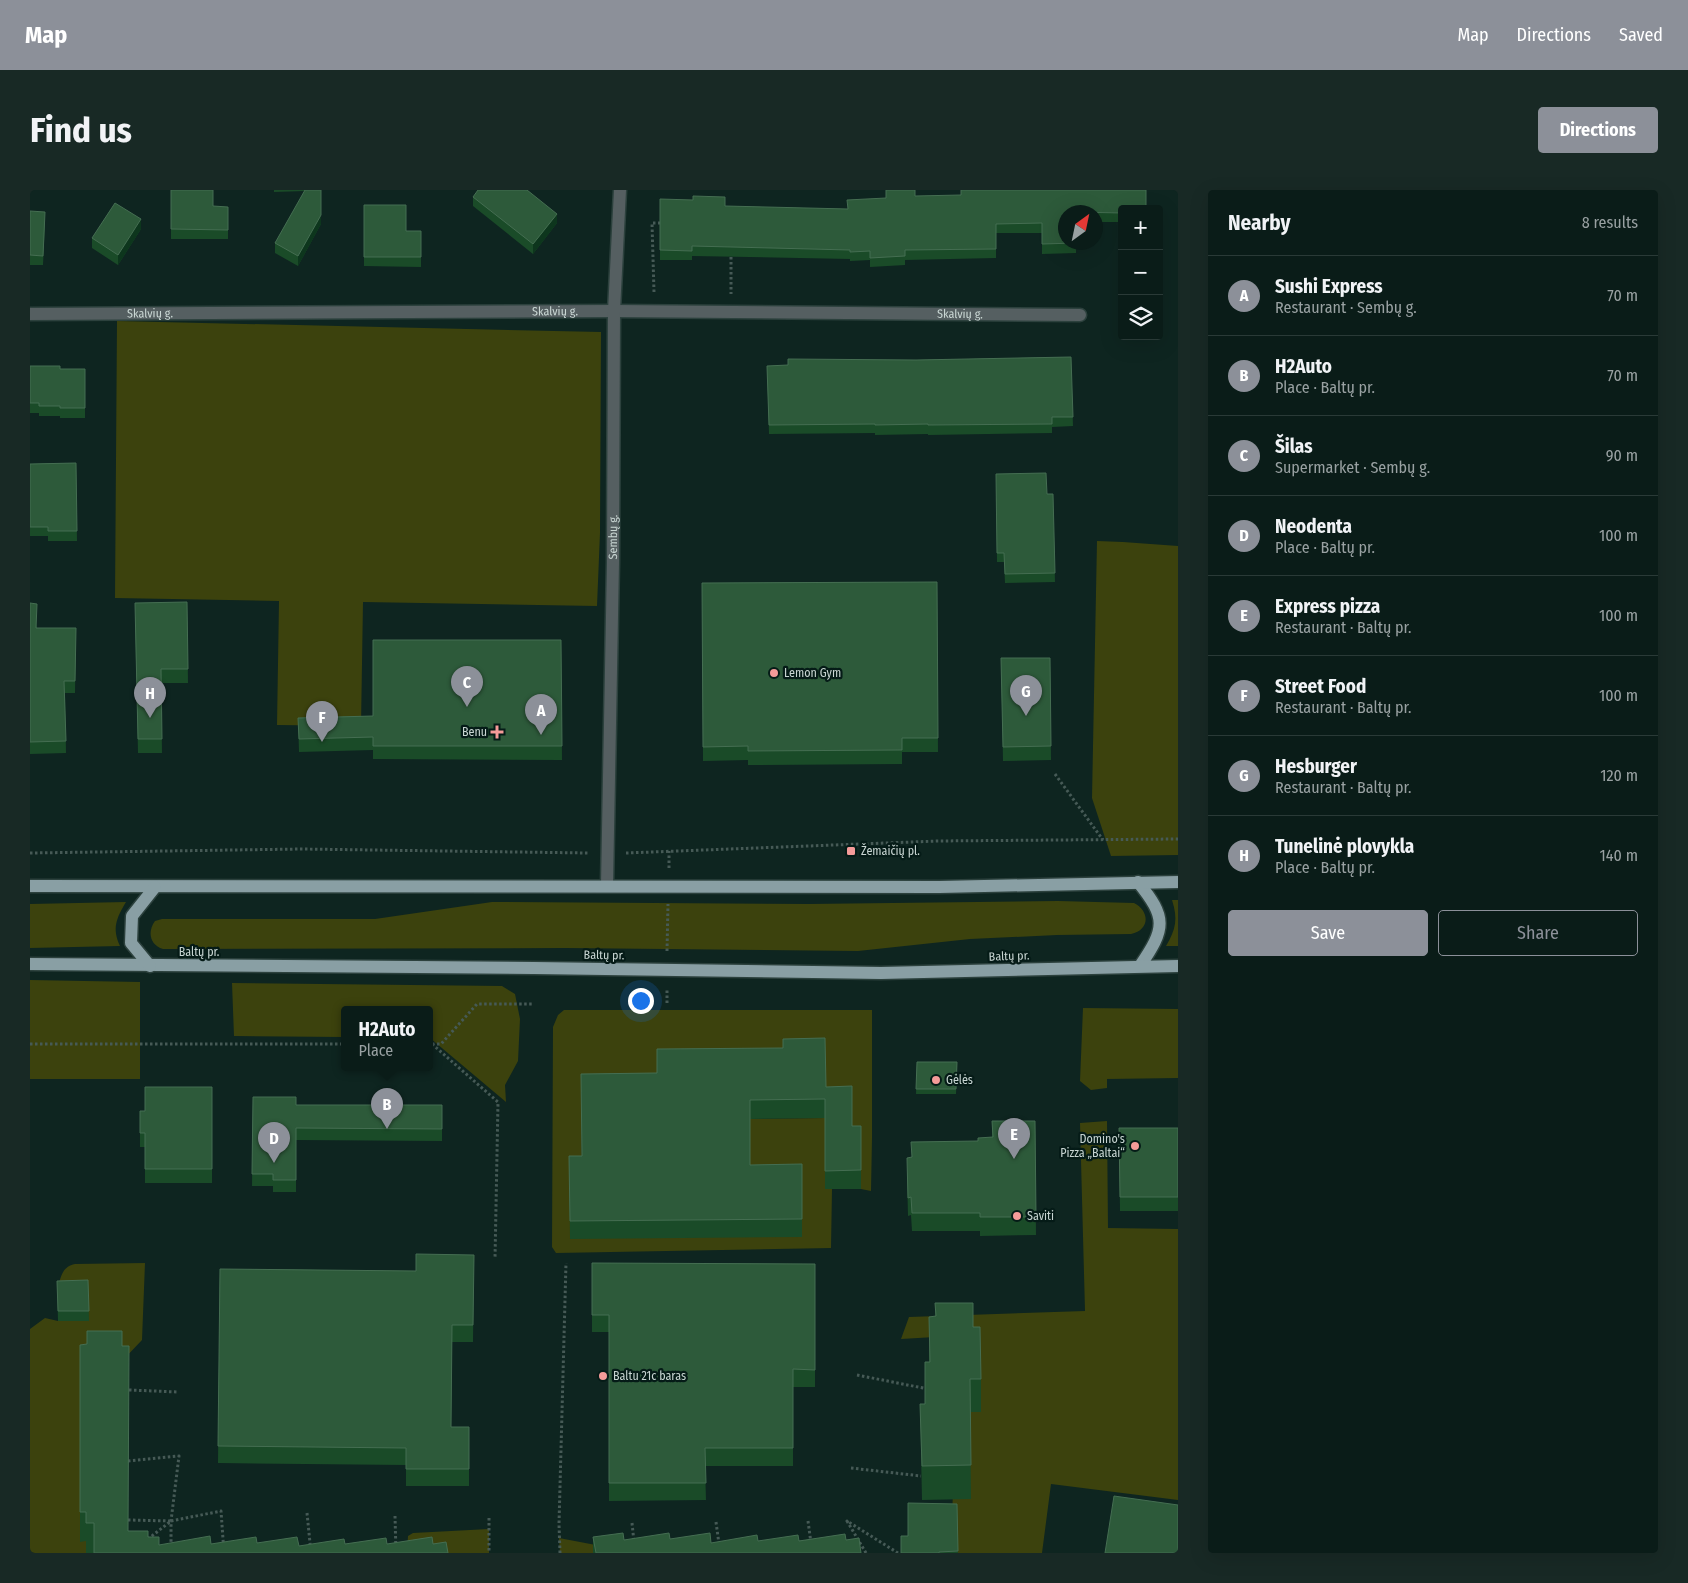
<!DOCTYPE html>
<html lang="en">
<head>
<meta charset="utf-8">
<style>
  :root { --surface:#0a1c18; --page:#182925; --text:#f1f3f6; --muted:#99a1a2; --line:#2a3a37; --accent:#8c9099 }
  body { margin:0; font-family:"Fira Sans Condensed",sans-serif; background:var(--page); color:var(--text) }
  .controls { position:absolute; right:15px; top:15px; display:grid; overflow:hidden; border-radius:5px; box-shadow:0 5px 20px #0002 }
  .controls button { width:45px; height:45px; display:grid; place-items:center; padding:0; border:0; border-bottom:1px solid var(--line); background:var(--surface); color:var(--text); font:25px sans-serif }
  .compass { position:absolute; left:1028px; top:15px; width:45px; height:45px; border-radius:50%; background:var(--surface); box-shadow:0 5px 20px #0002; rotate:33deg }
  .you { position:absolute; left:610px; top:810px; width:18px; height:18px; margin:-12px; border:4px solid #fff; border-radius:50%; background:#1a73e8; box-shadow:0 0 0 8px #1a73e833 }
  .badge { display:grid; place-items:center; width:32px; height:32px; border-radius:50%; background:var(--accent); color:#fff; font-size:16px; font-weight:700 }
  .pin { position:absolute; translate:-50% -41px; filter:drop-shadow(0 1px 2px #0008) }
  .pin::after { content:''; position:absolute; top:26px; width:18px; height:15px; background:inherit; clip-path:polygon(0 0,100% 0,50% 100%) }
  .popup { position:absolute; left:311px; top:816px; width:92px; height:65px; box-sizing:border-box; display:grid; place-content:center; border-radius:5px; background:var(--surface); filter:drop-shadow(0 1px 4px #0005); font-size:16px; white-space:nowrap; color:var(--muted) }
  .popup b { font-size:19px; color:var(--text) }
  .popup::after { content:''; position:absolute; left:50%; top:100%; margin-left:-10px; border:10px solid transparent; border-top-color:var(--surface) }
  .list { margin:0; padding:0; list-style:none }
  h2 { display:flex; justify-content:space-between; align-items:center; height:65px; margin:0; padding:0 20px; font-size:21px }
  h2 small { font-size:16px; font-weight:400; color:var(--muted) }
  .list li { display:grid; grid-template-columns:32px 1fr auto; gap:15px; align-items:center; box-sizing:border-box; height:80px; padding:0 20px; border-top:1px solid var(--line) }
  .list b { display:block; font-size:19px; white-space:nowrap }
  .list p { margin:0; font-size:16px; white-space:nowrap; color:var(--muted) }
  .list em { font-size:16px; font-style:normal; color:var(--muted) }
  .actions { display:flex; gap:10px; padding:15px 20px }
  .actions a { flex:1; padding:11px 0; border:1px solid var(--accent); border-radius:5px; text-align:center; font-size:18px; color:var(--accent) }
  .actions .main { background:var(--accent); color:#fff }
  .icon { flex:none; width:28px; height:28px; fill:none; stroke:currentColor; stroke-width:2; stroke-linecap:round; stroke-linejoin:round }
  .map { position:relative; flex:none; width:1148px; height:1363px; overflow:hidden; border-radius:5px }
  header { display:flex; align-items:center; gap:30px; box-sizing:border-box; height:70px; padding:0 25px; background:var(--accent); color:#fff }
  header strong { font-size:24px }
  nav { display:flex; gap:28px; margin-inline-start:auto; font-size:18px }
  .intro { display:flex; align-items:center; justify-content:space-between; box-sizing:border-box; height:120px; padding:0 30px }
  h1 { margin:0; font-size:35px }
  .button { padding:12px 22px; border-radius:5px; background:var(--accent); color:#fff; font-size:18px; font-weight:700 }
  main { display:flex; gap:30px; padding:0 30px }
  aside { flex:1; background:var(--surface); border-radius:5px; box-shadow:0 5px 20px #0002 }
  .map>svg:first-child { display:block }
  .green { fill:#3c420d }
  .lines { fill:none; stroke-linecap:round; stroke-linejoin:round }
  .minor-casing { stroke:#2c413d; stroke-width:15 }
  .major-casing { stroke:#2c413d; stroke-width:15 }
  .path { stroke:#465a56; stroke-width:3; stroke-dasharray:2.5 2.5; stroke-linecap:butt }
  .minor { stroke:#555f61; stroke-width:12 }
  .major { stroke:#899fa4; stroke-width:12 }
  .wall { fill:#1a4b28 }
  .shaded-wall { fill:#0d361d }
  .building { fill:#2d5a3a; stroke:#456e52 }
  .poi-dot { fill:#f59b99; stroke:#051b17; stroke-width:2 }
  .labels { text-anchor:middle; stroke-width:4.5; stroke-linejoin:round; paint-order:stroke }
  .street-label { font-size:12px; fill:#c9d6d3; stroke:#051b17 }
  .poi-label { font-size:12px; fill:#c9d6d3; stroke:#051b17; text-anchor:start }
</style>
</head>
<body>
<header>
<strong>Map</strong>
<nav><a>Map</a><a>Directions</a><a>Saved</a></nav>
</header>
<div class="intro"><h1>Find us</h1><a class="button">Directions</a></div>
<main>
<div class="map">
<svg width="1148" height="1363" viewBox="0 0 1148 1363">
  <rect width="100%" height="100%" fill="#0e2520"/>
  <g class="green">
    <polygon points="87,131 571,142 570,343 567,416 333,412 331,536 247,535 249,411 85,408"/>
    <polygon points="1067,351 1093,352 1148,356 1148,665 1081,666 1062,608"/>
    <path d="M 1142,710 L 1148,710 L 1148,756 L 1136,756 C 1146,739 1148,729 1142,710 Z"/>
    <path d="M 1028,711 L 1104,713 C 1120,721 1120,740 1101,744 L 1027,745 L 940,749 L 828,761 L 535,758 L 133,759 C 120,755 117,742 125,731 L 132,729 L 345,729 L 462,712 L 779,714 Z"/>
    <path d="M 96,712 C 86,729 82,738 90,756 L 0,758 L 0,714 Z"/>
    <polygon points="0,790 110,792 110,889 0,889"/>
    <polygon points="202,793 472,796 485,804 490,829 488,871 475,895 476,912 400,848 400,820 314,820 314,847 204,846"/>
    <polygon points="1053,818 1148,819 1148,888 1077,889 1077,898 1061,900 1050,891"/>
    <polygon points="534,820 842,820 842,948 841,1001 831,999 831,954 822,954 822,915 627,877 627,901 551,902 552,984 720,993 720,929 795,928 795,999 802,999 801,1058 526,1063 522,1057 523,837 528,825"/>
    <path d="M 1077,931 L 1078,1038 L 1148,1039 L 1148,1310 L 1021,1294 L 1012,1363 L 928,1363 C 915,1318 928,1268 934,1222 L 951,1222 L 905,1147 L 871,1149 L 879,1127 L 1055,1121 L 1050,933 Z"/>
    <path d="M 115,1073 L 112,1150 L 92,1171 L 50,1185 L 50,1351 L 56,1351 L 56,1363 L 0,1363 L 0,1139 L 15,1128 L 28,1131 L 58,1100 L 27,1100 C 31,1088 31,1077 45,1074 Z"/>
    <polygon points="459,1339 459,1363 377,1363 378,1346 383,1343"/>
    <polygon points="529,1348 592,1360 592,1363 530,1363"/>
  </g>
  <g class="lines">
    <g class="minor-casing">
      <g id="minor">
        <path id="s1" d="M 0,124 L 584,121 L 1050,125"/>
        <path id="s2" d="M 577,695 L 583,372 L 584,121 L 590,0"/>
      </g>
    </g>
    <g class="major-casing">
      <g id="major">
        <path d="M 1108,692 C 1137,728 1136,738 1110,776"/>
        <polyline points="0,696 909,697 1148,692"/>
        <polyline points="0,774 504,778 851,783 1148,776"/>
        <polyline points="120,776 101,753 102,726 125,697"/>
      </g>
    </g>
    <g class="path">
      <polyline points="701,62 701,104"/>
      <polyline points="624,102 622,33 630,33"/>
      <polyline points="1025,584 1073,650"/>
      <polyline points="0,663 271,659 558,663"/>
      <polyline points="596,663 908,651 1148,649"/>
      <polyline points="639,678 639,661"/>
      <polyline points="637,761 638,714"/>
      <polyline points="637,813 637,799"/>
      <polyline points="0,854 314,854"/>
      <polyline points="402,854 468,912 465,1069"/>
      <polyline points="402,854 411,854 447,814 504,814"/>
      <polyline points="827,1185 898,1199"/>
      <polyline points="99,1200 148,1202"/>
      <polyline points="98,1271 149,1266 141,1331 141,1363"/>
      <polyline points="821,1278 891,1286"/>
      <polyline points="277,1323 281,1363"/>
      <polyline points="365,1326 366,1363"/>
      <polyline points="459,1328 459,1363"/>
      <polyline points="98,1330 141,1331 118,1349"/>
      <polyline points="141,1331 191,1321 194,1363"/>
      <polyline points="778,1331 781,1353"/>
      <polyline points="686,1332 689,1354"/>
      <polyline points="602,1333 604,1352"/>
      <polyline points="530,1363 529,1334 536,1073"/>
      <polyline points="836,1363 817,1331 868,1363"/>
    </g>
    <use href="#minor" class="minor"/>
    <use href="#major" class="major"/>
  </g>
  <g class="wall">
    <polygon points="141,0 183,16 198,17 198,49 141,49"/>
    <polygon points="244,0 291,0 291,34 268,76 245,63 245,53 275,1 244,2"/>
    <polygon points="885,6 1092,19 1092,32 1066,32 1066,22 1036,22 1046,53 1046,63 1012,64 1012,43 966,43 966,68 875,70 875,75 840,77 840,70 820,71 820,69 662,66 662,70 630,70 630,9 695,16 817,19"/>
    <polygon points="443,7 527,33 503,64 443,16"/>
    <polygon points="0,21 15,31 13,75 0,75"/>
    <polygon points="111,39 88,75 62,58 62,48"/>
    <polygon points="376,41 391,41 391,77 334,76 334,67"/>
    <polygon points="1041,167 1043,236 1022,237 1022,243 898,245 898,244 845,245 845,243 739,244 737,176 886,170"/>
    <polygon points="0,176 30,179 55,179 55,228 30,228 30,226 9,226 9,223 0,223"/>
    <polygon points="46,273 47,351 18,351 18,346 0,346 0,274"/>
    <polygon points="966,284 1017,304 1023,304 1025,392 975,393 974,372 967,372"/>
    <polygon points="907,392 908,562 872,562 872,574 718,575 718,570 673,571 672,393"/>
    <polygon points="157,412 158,493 131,493 132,563 108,563 105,427"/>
    <polygon points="0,413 7,438 46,438 45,503 35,503 36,563 0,564"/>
    <polygon points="531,450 532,570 343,569 343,560 269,562 268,528 343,526"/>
    <polygon points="971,468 1020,468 1021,570 973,571"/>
    <polygon points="887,872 927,872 926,904 886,904"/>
    <polygon points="627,883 796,897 822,936 831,936 831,999 795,999 795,928 720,929 720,975 772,974 772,1047 540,1049 539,966 552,966"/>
    <polygon points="182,897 182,993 115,993 115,957 110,957 110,935 115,921"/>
    <polygon points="223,907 266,915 412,915 412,951 266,950 266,1002 243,1002 243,996 222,996"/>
    <polygon points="962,931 1005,931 1006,1045 950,1046 950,1041 882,1041 881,1025 878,1026 877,986 881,967 962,947"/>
    <polygon points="1089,938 1148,938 1148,1021 1090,1021"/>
    <polygon points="444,1065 443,1152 422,1152 421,1237 439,1237 439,1296 376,1296 376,1275 188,1273 190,1079 386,1081"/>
    <polygon points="562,1073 785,1074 785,1197 763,1197 763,1276 675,1276 676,1310 579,1311 579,1142 562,1142"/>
    <polygon points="58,1090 59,1131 28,1131 27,1091"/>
    <polygon points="905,1113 943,1137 951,1189 951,1222 940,1222 941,1309 892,1310 890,1214 895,1214 895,1172 899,1172 899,1127 905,1126"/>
    <polygon points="50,1155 92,1156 98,1341 118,1347 129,1355 227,1353 269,1356 315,1354 403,1354 418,1363 56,1363 56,1351 50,1352"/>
    <polygon points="878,1313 927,1314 928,1363 871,1363 878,1346"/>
    <polygon points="563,1347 594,1350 640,1349 681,1353 728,1351 816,1350 831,1363 563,1363"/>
  </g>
  <g class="shaded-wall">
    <polygon points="527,24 527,33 503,64 503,54"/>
    <polygon points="291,25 291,34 268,76 268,66"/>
    <polygon points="111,29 111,39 88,75 88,65"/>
  </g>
  <g class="building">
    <polygon points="141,0 183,0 183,16 198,17 198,40 141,39"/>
    <polygon points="275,0 291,0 291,25 268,66 245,53"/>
    <polygon points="448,0 497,0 527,24 503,54 443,7"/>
    <polygon points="856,0 885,0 885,6 931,5 931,0 1116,0 1116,19 1092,19 1092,23 1045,22 1036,22 1036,52 1046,52 1046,53 1012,54 1012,33 966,34 966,59 875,60 875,66 840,68 840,61 820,62 820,60 662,56 662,61 630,60 630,9 663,10 663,6 695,7 695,16 818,19 817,10 856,8"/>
    <polygon points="85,13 111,29 88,65 62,48"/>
    <polygon points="334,15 376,15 376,41 391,41 391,67 334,67"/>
    <polygon points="0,21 15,22 13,66 0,65"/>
    <polygon points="1041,167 1043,227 1022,227 1022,234 898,235 898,234 845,235 845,234 739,235 737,176 758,175 758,169 886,170"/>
    <polygon points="0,176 30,176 30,179 55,179 55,218 30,218 30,216 9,216 9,213 0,213"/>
    <polygon points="46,273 47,341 18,341 18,337 0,337 0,274"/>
    <polygon points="1016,283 1017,304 1023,304 1025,383 975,384 974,363 967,363 966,284"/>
    <polygon points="907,392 908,548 872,548 872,560 718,561 718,556 673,557 672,393"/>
    <polygon points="157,412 158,479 131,479 132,549 108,549 105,413"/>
    <polygon points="0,413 7,414 6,438 46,438 45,491 34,491 36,551 0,552"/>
    <polygon points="343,450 531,450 532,556 343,556 343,547 269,549 268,528 343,526"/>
    <polygon points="971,468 1020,468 1021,556 973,557"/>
    <polygon points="795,848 796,897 822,896 822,936 831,936 831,980 795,981 795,909 720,910 720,975 772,974 772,1029 540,1031 539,966 552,966 551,884 627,883 627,859 753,858 753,849"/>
    <polygon points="887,872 927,872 926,899 886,899"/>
    <polygon points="115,897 182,897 182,979 115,979 115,943 110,943 110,921 115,921"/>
    <polygon points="223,907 266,907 266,915 412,915 412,939 266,938 266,990 243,990 243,984 222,984"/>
    <polygon points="962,931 1005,931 1006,1027 950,1027 950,1023 882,1023 881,1007 878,1008 877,968 882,967 881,952 948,951 948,948 963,947"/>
    <polygon points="1089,938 1148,938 1148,1007 1090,1007"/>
    <polygon points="386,1064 444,1065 443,1135 422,1135 421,1237 439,1237 439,1279 376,1279 376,1258 188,1256 190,1079 386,1081"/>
    <polygon points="562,1073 785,1074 785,1180 763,1179 763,1258 675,1258 676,1293 579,1293 579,1125 562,1125"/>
    <polygon points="58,1090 59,1121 28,1121 27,1091"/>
    <polygon points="905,1113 943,1113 943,1137 950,1137 951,1189 940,1189 941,1275 892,1276 890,1214 895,1214 895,1172 900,1172 899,1127 906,1126"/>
    <polygon points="57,1141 92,1141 92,1156 99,1156 98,1341 118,1341 118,1347 129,1347 129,1355 180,1346 181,1354 226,1347 227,1353 267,1347 269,1356 314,1349 315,1354 356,1348 357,1354 402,1347 403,1354 416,1352 418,1363 64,1363 64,1333 56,1333 56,1322 50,1322 50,1155 57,1154"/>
    <polygon points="1084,1306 1148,1315 1148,1363 1075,1363"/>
    <polygon points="878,1313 927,1314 928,1361 909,1362 909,1363 871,1363 871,1346 878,1346"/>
    <polygon points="593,1343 594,1350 639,1343 640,1349 680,1343 681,1353 727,1345 728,1351 768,1345 769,1351 815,1344 816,1350 829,1348 831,1363 566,1363 563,1347"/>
  </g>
  <g class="poi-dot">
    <circle cx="744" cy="483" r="5"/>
    <path d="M464.5 534.5h5v5h5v5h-5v5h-5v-5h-5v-5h5z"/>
    <rect x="816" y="656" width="10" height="10" rx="2.5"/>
    <circle cx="906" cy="890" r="5"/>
    <circle cx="1105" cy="956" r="5"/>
    <circle cx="987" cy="1026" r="5"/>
    <circle cx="573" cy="1186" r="5"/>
  </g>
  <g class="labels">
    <g class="street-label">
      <text dy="4" stroke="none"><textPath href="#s1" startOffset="525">Skalvių g.</textPath></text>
      <text dy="4" stroke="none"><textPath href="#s1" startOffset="120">Skalvių g.</textPath></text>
      <text dy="4" stroke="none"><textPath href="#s1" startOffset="930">Skalvių g.</textPath></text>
      <text dy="4" stroke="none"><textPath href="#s2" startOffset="348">Sembų g.</textPath></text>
      <text x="169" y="766">Baltų pr.</text>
      <text transform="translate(574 765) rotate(1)" y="4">Baltų pr.</text>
      <text transform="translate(979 766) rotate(-2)" y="4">Baltų pr.</text>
    </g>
    <g class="poi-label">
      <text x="754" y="487">Lemon Gym</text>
      <text x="457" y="546" text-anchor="end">Benu</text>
      <text x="831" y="665">Žemaičių pl.</text>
      <text x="916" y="894">Gėlės</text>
      <text x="1095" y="953" text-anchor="end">Domino's<tspan x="1095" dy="14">Pizza „Baltai“</tspan></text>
      <text x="997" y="1030">Saviti</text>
      <text x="583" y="1190">Baltu 21c baras</text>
    </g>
  </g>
</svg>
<div class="controls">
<button>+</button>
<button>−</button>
<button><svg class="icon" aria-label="layers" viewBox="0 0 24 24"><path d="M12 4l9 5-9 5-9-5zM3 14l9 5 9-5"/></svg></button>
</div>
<svg class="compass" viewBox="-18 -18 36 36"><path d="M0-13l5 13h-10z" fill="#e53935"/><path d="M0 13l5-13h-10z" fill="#99a1a2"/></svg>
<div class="you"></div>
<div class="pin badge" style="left:511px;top:545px">A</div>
<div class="pin badge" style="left:357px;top:939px">B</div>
<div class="popup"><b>H2Auto</b>Place</div>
<div class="pin badge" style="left:437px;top:517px">C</div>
<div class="pin badge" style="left:244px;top:973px">D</div>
<div class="pin badge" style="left:984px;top:969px">E</div>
<div class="pin badge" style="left:292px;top:552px">F</div>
<div class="pin badge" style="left:996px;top:526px">G</div>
<div class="pin badge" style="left:120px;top:528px">H</div>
</div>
<aside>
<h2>Nearby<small>8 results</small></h2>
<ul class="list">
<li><span class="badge">A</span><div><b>Sushi Express</b><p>Restaurant · Sembų g.</p></div><em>70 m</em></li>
<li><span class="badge">B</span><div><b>H2Auto</b><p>Place · Baltų pr.</p></div><em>70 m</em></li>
<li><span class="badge">C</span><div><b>Šilas</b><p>Supermarket · Sembų g.</p></div><em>90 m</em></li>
<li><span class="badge">D</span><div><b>Neodenta</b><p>Place · Baltų pr.</p></div><em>100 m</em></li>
<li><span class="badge">E</span><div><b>Express pizza</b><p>Restaurant · Baltų pr.</p></div><em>100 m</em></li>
<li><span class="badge">F</span><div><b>Street Food</b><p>Restaurant · Baltų pr.</p></div><em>100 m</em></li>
<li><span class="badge">G</span><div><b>Hesburger</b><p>Restaurant · Baltų pr.</p></div><em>120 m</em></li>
<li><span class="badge">H</span><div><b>Tunelinė plovykla</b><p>Place · Baltų pr.</p></div><em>140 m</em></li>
</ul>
<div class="actions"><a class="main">Save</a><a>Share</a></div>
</aside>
</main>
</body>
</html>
